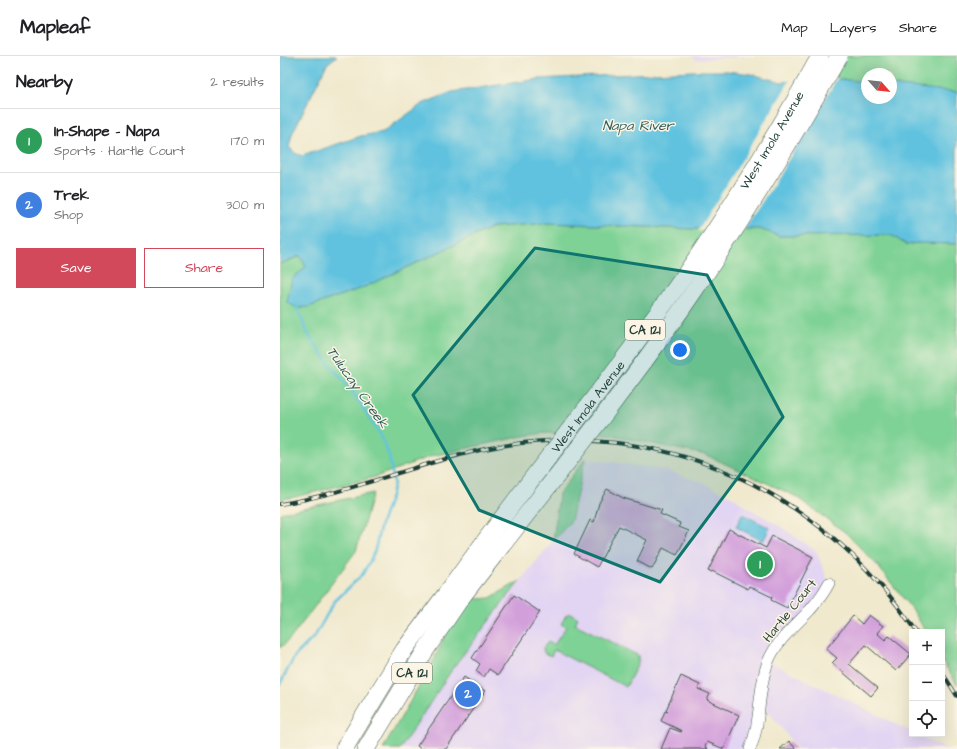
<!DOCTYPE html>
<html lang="en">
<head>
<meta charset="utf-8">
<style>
  :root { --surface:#fff; --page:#f6f6f6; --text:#202124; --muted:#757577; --line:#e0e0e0; --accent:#d1495b }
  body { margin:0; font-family:"Architects Daughter",sans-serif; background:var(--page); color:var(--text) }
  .controls { position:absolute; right:12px; bottom:12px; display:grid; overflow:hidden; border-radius:0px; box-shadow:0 4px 16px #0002 }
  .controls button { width:36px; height:36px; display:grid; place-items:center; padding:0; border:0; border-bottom:1px solid var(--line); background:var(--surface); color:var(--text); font:20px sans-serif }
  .compass { position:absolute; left:581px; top:12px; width:36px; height:36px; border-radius:50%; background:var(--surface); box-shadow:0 4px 16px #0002; rotate:117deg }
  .you { position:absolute; left:400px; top:294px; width:14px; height:14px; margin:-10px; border:3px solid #fff; border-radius:50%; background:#1a73e8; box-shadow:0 0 0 6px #1a73e833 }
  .badge { display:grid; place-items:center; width:26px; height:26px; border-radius:50%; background:var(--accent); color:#fff; font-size:13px; font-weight:700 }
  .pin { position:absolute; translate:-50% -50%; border:2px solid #fff; box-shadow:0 1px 4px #0006 }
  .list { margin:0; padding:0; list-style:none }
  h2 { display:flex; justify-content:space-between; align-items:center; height:52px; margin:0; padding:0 16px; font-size:17px }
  h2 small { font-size:13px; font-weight:400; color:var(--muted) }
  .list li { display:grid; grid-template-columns:26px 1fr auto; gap:12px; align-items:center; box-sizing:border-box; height:64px; padding:0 16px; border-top:1px solid var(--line) }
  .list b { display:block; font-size:15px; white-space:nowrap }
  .list p { margin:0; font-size:13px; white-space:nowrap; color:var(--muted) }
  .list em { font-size:13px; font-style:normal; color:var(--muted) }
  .actions { display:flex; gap:8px; padding:12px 16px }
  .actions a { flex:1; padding:9px 0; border:1px solid var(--accent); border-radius:0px; text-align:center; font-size:14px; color:var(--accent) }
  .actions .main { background:var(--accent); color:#fff }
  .icon { flex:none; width:22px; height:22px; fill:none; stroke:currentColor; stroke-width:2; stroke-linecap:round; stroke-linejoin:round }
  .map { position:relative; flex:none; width:677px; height:693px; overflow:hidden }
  header { display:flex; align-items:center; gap:24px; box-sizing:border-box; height:56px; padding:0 20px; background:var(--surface); border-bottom:1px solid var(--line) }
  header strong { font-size:19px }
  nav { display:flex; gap:22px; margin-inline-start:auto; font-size:14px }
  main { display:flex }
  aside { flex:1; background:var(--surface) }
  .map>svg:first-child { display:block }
  .built { fill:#e2d4f3 }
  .green { fill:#7ed295; stroke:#4e8864 }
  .water { fill:#60c2df; stroke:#40808a }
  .pier { fill:#f0e9ce }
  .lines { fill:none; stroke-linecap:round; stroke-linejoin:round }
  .stream { stroke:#60c2df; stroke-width:2.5 }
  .building { fill:#d29fdb }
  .street-casing { stroke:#3e574b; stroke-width:12 }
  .primary-casing { stroke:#3e574b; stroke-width:18 }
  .street { stroke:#fff; stroke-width:11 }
  .primary { stroke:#fff; stroke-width:17 }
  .rail-casing { stroke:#1f3d34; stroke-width:4 }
  .rail { stroke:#fcf5e5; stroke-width:2.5; stroke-dasharray:8; stroke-linecap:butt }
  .primary-bridge-casing { stroke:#3e574b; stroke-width:18; stroke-linecap:butt }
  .primary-bridge { stroke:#fff; stroke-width:17 }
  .marked { fill:#0f766e; fill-opacity:0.2; stroke:#0f766e; stroke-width:3; stroke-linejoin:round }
  .labels { text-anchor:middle; stroke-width:3; stroke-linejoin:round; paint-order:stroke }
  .shield { fill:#fcf5e5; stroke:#617469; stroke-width:1 }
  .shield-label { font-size:12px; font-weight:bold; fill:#1f3d34 }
  .street-label { font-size:13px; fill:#1f3d34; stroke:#fcf5e5 }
  .water-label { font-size:14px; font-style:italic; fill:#2f5e5f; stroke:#fcf5e5 }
</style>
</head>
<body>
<header>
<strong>Mapleaf</strong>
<nav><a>Map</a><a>Layers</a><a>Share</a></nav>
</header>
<main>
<aside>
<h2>Nearby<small>2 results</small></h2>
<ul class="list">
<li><span class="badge" style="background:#2e9e5b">1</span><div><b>In-Shape - Napa</b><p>Sports · Hartle Court</p></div><em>170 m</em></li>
<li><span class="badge" style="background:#3f7fe0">2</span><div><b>Trek</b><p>Shop</p></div><em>300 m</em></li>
</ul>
<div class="actions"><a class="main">Save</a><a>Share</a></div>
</aside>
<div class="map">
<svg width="677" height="693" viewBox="0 0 677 693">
  <rect width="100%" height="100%" fill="#fcf5e5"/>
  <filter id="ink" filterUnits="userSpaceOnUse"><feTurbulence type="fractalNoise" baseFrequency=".025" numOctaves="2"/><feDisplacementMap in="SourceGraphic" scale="8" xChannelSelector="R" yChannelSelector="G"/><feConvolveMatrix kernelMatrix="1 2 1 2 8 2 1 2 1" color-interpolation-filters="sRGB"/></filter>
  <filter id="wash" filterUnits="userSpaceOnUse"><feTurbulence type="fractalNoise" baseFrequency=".012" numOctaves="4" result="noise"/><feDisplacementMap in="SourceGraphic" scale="16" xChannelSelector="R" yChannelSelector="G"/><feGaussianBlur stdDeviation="0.9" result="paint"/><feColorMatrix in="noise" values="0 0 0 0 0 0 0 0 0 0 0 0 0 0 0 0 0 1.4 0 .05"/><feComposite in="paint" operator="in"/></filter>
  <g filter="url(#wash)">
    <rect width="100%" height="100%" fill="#f0e9ce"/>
    <g class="built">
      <polygon points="412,0 472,0 416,4"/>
      <polygon points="305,402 385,414 424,427 453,441 462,448 501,471 536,495 549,527 488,605 632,676 632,678 636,678 666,693 518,693 481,646 470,693 120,693 175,609 240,525 273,485 291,465"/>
    </g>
    <g class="green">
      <polygon points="559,0 677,0 677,36 611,30 611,18 587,18 587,28 546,24"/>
      <polygon points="268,167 413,173 480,173 499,180 611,179 627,189 636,187 677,188 677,629 662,604 662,576 646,576 634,556 597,509 566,477 515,440 426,399 327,378 266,377 243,380 152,400 95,421 11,442 0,443 0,208 21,200 26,211 12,223 17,252 28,251 82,232 213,171"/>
      <polygon points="305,402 291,465 273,485 279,438"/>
      <polygon points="93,437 76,495 11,582 0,592 0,457"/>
      <polygon points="240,525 175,609 120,693 103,693 156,600 181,542 187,534 198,543 210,542"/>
      <polygon points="290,557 297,561 298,562 295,568 359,600 357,604 359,605 346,631 274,594 271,600 264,597 263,592 268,586 274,589 286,571 281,568 286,559"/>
    </g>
    <g class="water">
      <polygon points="0,0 57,0 47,8 12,78 9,91 15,97 22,100 81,80 103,76 142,48 172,36 259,23 413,15 447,15 471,18 501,26 550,22 587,26 587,42 611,42 611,29 677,36 677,188 636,187 627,189 611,179 499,180 480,173 413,173 268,167 213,171 82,232 28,251 17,252 7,246 12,223 26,211 20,200 0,208"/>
      <polygon points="462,458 490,472 483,485 456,471"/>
    </g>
    <polygon class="pier" points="550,20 558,21 495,126 463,175 418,175 457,112 511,23"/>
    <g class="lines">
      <polyline class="stream" points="0,628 15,600 35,580 54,546 82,519 90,505 95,494 101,468 111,440 114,427 109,400 102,382 73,336 47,305 28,278 17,252 18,249"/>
    </g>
    <g id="blocks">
      <g class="building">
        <polygon points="327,433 343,442 382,454 380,458 400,467 399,471 409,475 397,499 383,492 372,513 357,505 367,484 339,470 317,511 294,498 310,464 314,466 319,447"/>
        <polygon points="449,473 486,492 492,480 533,501 507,552 491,544 492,541 469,530 468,533 432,515 431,516 428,515"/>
        <polygon points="234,539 260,556 218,619 209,613 204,621 196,615 200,608 192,602"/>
        <polygon points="589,559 603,570 597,577 605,584 609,580 631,598 616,615 586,589 569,608 598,632 591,640 552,607 557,602 546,593 573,560 582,568"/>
        <polygon points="401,620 420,629 418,633 430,638 427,644 459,659 444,693 427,686 425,691 428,693 381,693 390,672 401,676 402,675 381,665 385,655 387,656 388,655 386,654"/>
        <polygon points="184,621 205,635 166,693 141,693 137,690"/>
        <polygon points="509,685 516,693 500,693"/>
      </g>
    </g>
  </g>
  <g filter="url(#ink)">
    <use href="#blocks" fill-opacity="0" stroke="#3e574b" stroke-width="1"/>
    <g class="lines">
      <g class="street-casing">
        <path id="street" d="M 470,693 C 482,665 477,634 488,606 C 496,585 515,570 530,554 C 537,546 544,537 549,527"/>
      </g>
      <g class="primary-casing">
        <g id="primary">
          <polyline points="64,693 124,594 169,534"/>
          <polyline points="86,693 145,595 181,542"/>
        </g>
      </g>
      <use href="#street" class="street"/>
      <use href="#primary" class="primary"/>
      <g class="rail-casing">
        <g id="rail">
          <path d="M 0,448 C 72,437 139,406 210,392 C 380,359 542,433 636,576"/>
          <polyline points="662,616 677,640"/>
        </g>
      </g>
      <use href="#rail" class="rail"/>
      <g class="primary-bridge-casing">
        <g id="primary-bridge">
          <path id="s1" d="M 169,534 C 239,436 315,344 385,247 C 442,168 493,85 540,0"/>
          <path d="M 181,542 C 255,446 332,353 401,254 C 458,172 510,87 559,0"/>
        </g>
      </g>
      <use href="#primary-bridge" class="primary-bridge"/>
    </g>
  </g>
  <path class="marked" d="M 255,192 L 427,219 L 503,361 L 380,526 L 199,454 L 133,339 Z"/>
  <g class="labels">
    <g class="shield">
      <rect x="345" y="264" width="40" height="20" rx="3"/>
      <rect x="112" y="607" width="40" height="20" rx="3"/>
    </g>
    <g class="shield-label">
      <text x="365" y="278">CA 121</text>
      <text x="132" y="621">CA 121</text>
    </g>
    <g class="street-label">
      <text dy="5" stroke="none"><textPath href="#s1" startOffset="554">West Imola Avenue</textPath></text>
      <text dy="5" stroke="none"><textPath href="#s1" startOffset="230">West Imola Avenue</textPath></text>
      <text transform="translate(509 554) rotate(-51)" y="5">Hartle Court</text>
    </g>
    <g class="water-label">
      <text x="358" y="74">Napa River</text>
      <text transform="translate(78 331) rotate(55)" y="5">Tulucay Creek</text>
    </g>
  </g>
</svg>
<div class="controls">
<button>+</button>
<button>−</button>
<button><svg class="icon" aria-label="locate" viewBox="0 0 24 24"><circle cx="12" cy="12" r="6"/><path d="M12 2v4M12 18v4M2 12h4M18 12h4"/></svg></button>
</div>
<svg class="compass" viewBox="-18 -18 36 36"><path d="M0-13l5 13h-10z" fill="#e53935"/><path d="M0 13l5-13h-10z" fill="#757577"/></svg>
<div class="you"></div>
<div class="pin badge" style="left:480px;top:508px;background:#2e9e5b">1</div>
<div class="pin badge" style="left:188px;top:638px;background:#3f7fe0">2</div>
</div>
</main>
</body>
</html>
